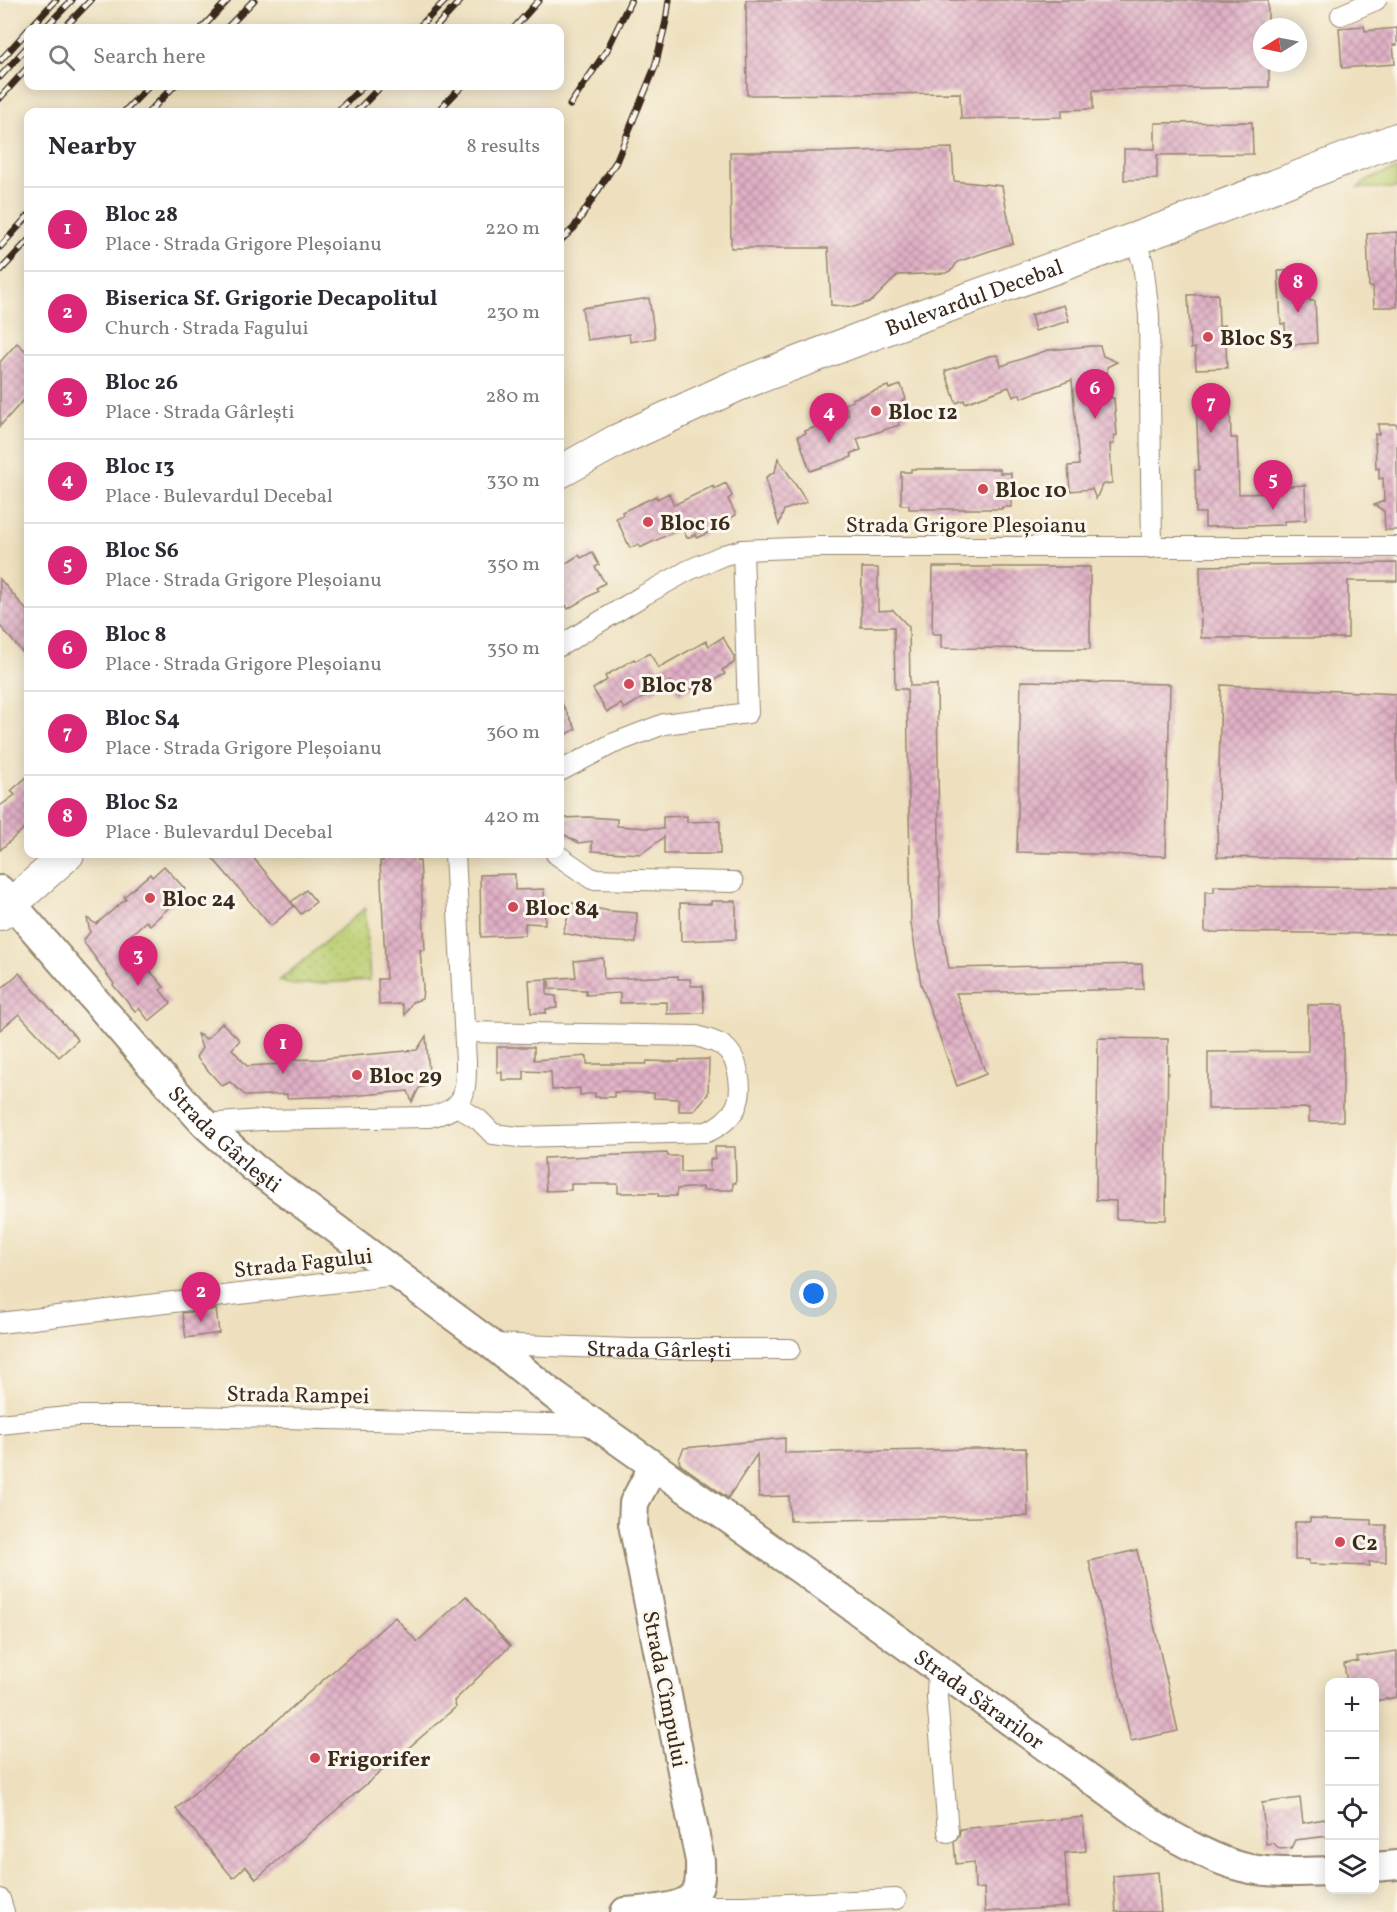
<!DOCTYPE html>
<html lang="en">
<head>
<meta charset="utf-8">
<style>
  :root { --surface:#fff; --page:#f2f2f3; --text:#2b2b33; --muted:#7c7c81; --line:#e1e1e2; --accent:#db2777 }
  body { margin:0; font-family:Vollkorn,serif; background:var(--page); color:var(--text) }
  .controls { position:absolute; right:18px; bottom:18px; display:grid; overflow:hidden; border-radius:12px; box-shadow:0 3px 15px #0003 }
  .controls button { width:54px; height:54px; display:grid; place-items:center; padding:0; border:0; border-bottom:2px solid var(--line); background:var(--surface); color:var(--text); font:30px sans-serif }
  .compass { position:absolute; left:1253px; top:18px; width:54px; height:54px; border-radius:50%; background:var(--surface); box-shadow:0 3px 15px #0003; rotate:260deg }
  .you { position:absolute; left:814px; top:1294px; width:21px; height:21px; margin:-15px; border:4px solid #fff; border-radius:50%; background:#1a73e8; box-shadow:0 0 0 9px #1a73e833 }
  .badge { display:grid; place-items:center; width:39px; height:39px; border-radius:50%; background:var(--accent); color:#fff; font-size:20px; font-weight:700 }
  .pin { position:absolute; translate:-50% -50px; filter:drop-shadow(0 2px 3px #0008) }
  .pin::after { content:''; position:absolute; top:32px; width:21px; height:18px; background:inherit; clip-path:polygon(0 0,100% 0,50% 100%) }
  .list { margin:0; padding:0; list-style:none }
  h2 { display:flex; justify-content:space-between; align-items:center; height:78px; margin:0; padding:0 24px; font-size:26px }
  h2 small { font-size:20px; font-weight:400; color:var(--muted) }
  .list li { display:grid; grid-template-columns:39px 1fr auto; gap:18px; align-items:center; box-sizing:border-box; height:84px; padding:0 24px; border-top:2px solid var(--line) }
  .list b { display:block; font-size:22px; white-space:nowrap }
  .list p { margin:0; font-size:20px; white-space:nowrap; color:var(--muted) }
  .list em { font-size:20px; font-style:normal; color:var(--muted) }
  .icon { flex:none; width:33px; height:33px; fill:none; stroke:currentColor; stroke-width:2; stroke-linecap:round; stroke-linejoin:round }
  .map { position:relative; flex:none; width:1397px; height:1912px; overflow:hidden }
  .search { position:absolute; background:var(--surface); box-shadow:0 3px 15px #0003; left:24px; top:24px; width:540px; height:66px; display:flex; align-items:center; gap:15px; box-sizing:border-box; padding:0 21px; border-radius:12px; color:var(--muted); font-size:22px }
  .panel { position:absolute; background:var(--surface); box-shadow:0 3px 15px #0003; left:24px; top:108px; width:540px; height:750px; border-radius:12px }
  .map>svg:first-child { display:block }
  .grass { fill:#bccf73; stroke:#7c7c48; stroke-width:1.5 }
  .park { fill:url(#park-dots); stroke:#7c7c48; stroke-width:1.5 }
  .building { fill:url(#building-cross-hatch) }
  .lines { fill:none; stroke-linecap:round; stroke-linejoin:round }
  .street-casing { stroke:#94856e; stroke-width:22 }
  .secondary-casing { stroke:#94856e; stroke-width:32 }
  .primary-casing { stroke:#94856e; stroke-width:34 }
  .street { stroke:#fff; stroke-width:20 }
  .secondary { stroke:#fff; stroke-width:28 }
  .primary { stroke:#fff; stroke-width:32 }
  .rail-casing { stroke:#3b2a1e; stroke-width:7 }
  .rail { stroke:#fbf7ec; stroke-width:4.5; stroke-dasharray:14; stroke-linecap:butt }
  .poi-dot { fill:#d1495b; stroke:#fbf7ec; stroke-width:2 }
  .labels { text-anchor:middle; stroke-width:6; stroke-linejoin:round; paint-order:stroke }
  .street-label { font-size:22px; fill:#3b2a1e; stroke:#fbf7ec }
  .poi-label { font-size:22px; font-weight:bold; fill:#3b2a1e; stroke:#fbf7ec; text-anchor:start }
</style>
</head>
<body>
<div class="map">
<svg width="1397" height="1912" viewBox="0 0 1397 1912">
  <defs>
    <pattern id="park-dots" width="8" height="8" patternUnits="userSpaceOnUse" patternTransform="scale(1.5)"><rect width="8" height="8" fill="#bccf73"/><path d="M2 2h.1M6 6h.1" fill="none" stroke="#a2b263" stroke-width="1.8" stroke-linecap="round"/></pattern>
    <pattern id="building-cross-hatch" width="8" height="8" patternUnits="userSpaceOnUse" patternTransform="scale(1.5)"><rect width="8" height="8" fill="#e0b0c6"/><path d="M0 0l8 8M0 8l8-8" fill="none" stroke="#b78fa0"/></pattern>
  </defs>
  <rect width="100%" height="100%" fill="#fbf7ec"/>
  <filter id="ink" filterUnits="userSpaceOnUse"><feTurbulence type="fractalNoise" baseFrequency=".0167" numOctaves="2"/><feDisplacementMap in="SourceGraphic" scale="12" xChannelSelector="R" yChannelSelector="G"/><feConvolveMatrix kernelMatrix="1 2 1 2 8 2 1 2 1" color-interpolation-filters="sRGB"/></filter>
  <filter id="wash" filterUnits="userSpaceOnUse"><feTurbulence type="fractalNoise" baseFrequency=".008" numOctaves="4" result="noise"/><feDisplacementMap in="SourceGraphic" scale="24" xChannelSelector="R" yChannelSelector="G"/><feGaussianBlur stdDeviation="1.35" result="paint"/><feColorMatrix in="noise" values="0 0 0 0 0 0 0 0 0 0 0 0 0 0 0 0 0 1.4 0 .05"/><feComposite in="paint" operator="in"/></filter>
  <g filter="url(#wash)">
    <rect width="100%" height="100%" fill="#eee0be"/>
    <polygon class="grass" points="1397,169 1397,188 1358,188 1371,178"/>
    <polygon class="park" points="365,908 370,980 293,985 279,981"/>
    <g id="blocks">
      <g class="building">
        <polygon points="746,0 1268,0 1268,27 1262,27 1262,63 1269,63 1269,87 1093,90 1093,109 1062,110 1062,117 961,119 960,93 747,95"/>
        <polygon points="1364,26 1365,31 1397,28 1397,45 1393,45 1395,64 1342,68 1339,28"/>
        <polygon points="1252,122 1253,154 1157,155 1157,179 1124,180 1124,149 1155,149 1155,123"/>
        <polygon points="952,148 954,181 1002,186 1013,243 957,262 953,269 946,273 898,275 872,301 854,307 831,305 828,248 731,248 730,152 826,152"/>
        <polygon points="1397,232 1397,307 1374,307 1373,287 1369,287 1367,234"/>
        <polygon points="1308,270 1310,301 1315,301 1317,343 1286,345 1285,324 1281,324 1278,271"/>
        <polygon points="1218,294 1219,326 1225,325 1227,368 1196,369 1195,348 1191,349 1188,295"/>
        <polygon points="649,298 655,338 630,342 629,334 587,340 582,308"/>
        <polygon points="1064,305 1069,321 1035,331 1031,315"/>
        <polygon points="17,343 28,353 28,395 0,426 0,362"/>
        <polygon points="1091,346 1100,346 1103,356 1117,362 1107,367 1109,389 1111,398 1114,398 1117,435 1114,436 1114,444 1110,444 1112,483 1102,485 1096,499 1092,489 1070,491 1068,466 1079,465 1072,380 1021,398 1020,394 1013,397 1009,387 965,403 964,400 956,403 945,371 989,356 998,355 1001,366 1048,350"/>
        <polygon points="901,385 906,399 902,401 908,418 898,422 899,425 857,439 861,450 851,453 852,457 810,471 798,436 806,433 805,431 849,415 845,404 853,401 852,399 888,386 889,389"/>
        <polygon points="1230,402 1231,438 1237,438 1239,494 1274,493 1274,487 1305,485 1306,520 1284,521 1284,525 1205,527 1205,513 1196,513 1195,470 1199,470 1196,403"/>
        <polygon points="1378,424 1397,424 1397,530 1385,530 1384,511 1374,505 1384,501 1383,478 1379,479 1379,468 1376,469 1375,434 1379,434"/>
        <polygon points="778,458 807,502 784,510 779,525 768,490 766,477 775,472"/>
        <polygon points="911,469 1000,469 1000,473 1011,473 1011,507 1002,507 1002,509 909,509 909,505 901,505 901,472 911,472"/>
        <polygon points="726,483 732,496 728,499 736,515 727,520 729,523 697,538 696,534 687,538 682,528 640,548 639,544 630,548 616,518 623,515 622,512 656,496 657,499 669,493 674,505 713,486 714,489"/>
        <polygon points="592,552 599,565 595,567 605,583 596,588 598,591 568,609 566,605 560,608 560,567 579,555 581,558"/>
        <polygon points="1397,563 1397,581 1348,581 1348,638 1201,638 1200,566"/>
        <polygon points="933,567 1090,567 1090,649 941,648 941,634 932,634"/>
        <polygon points="862,568 878,568 878,611 893,610 909,627 910,686 937,685 940,921 949,968 1142,964 1143,989 956,993 986,1074 957,1086 921,984 911,924 907,689 895,689 894,627 861,627"/>
        <polygon points="0,579 28,612 28,659 0,626"/>
        <polygon points="723,637 734,657 734,663 722,670 725,674 695,691 693,688 679,696 671,681 624,709 621,704 607,712 593,689 607,680 605,676 634,659 635,661 650,653 658,668 706,641 709,646"/>
        <polygon points="1021,681 1170,684 1166,856 1017,852"/>
        <polygon points="1221,685 1397,694 1397,860 1217,857"/>
        <polygon points="560,700 576,729 560,738"/>
        <polygon points="28,776 28,825 0,850 0,806 15,795 11,791"/>
        <polygon points="687,816 687,822 720,821 720,854 664,854 664,837 641,854 592,851 592,841 579,843 563,834 563,818 588,817 617,819 617,826 663,829 663,817"/>
        <polygon points="209,854 250,854 294,906 271,926"/>
        <polygon points="383,854 416,854 417,861 420,861 425,950 420,950 423,987 422,999 412,1002 405,1015 402,1004 379,1005 378,979 386,979 380,861 383,861"/>
        <polygon points="164,866 185,889 173,900 175,902 150,925 146,921 124,941 164,987 160,990 171,1003 149,1021 139,1008 135,1011 113,985 114,984 83,941 90,932 87,918 96,924 126,899 124,897 150,874 152,877"/>
        <polygon points="515,874 515,890 544,889 545,924 525,923 525,935 481,937 480,875"/>
        <polygon points="1214,886 1397,888 1397,934 1205,932 1205,892 1214,892"/>
        <polygon points="306,890 316,902 301,914 291,902"/>
        <polygon points="711,901 736,901 736,939 681,941 680,903 711,904"/>
        <polygon points="572,903 609,911 637,913 636,943 601,941 563,933"/>
        <polygon points="603,958 604,979 678,976 678,979 690,979 691,986 703,986 704,1013 667,1014 667,1002 620,1003 620,993 586,995 586,990 549,989 549,979 576,977 574,961"/>
        <polygon points="19,973 78,1040 59,1057 19,1014 0,1030 0,990"/>
        <polygon points="547,979 547,995 556,996 557,1008 546,1009 546,1013 531,1013 529,980"/>
        <polygon points="1308,1005 1343,1005 1343,1121 1309,1122 1309,1108 1208,1109 1208,1052 1308,1051"/>
        <polygon points="222,1023 240,1040 232,1049 247,1066 282,1064 282,1060 319,1059 417,1050 426,1036 429,1072 428,1085 419,1088 412,1102 408,1091 340,1097 340,1096 287,1098 287,1094 246,1096 230,1082 222,1086 196,1057 202,1048 197,1034 207,1039"/>
        <polygon points="1098,1038 1168,1039 1166,1220 1116,1219 1116,1201 1096,1200"/>
        <polygon points="497,1047 534,1047 534,1060 587,1056 587,1064 646,1064 647,1061 679,1062 679,1060 709,1059 708,1094 694,1111 679,1111 679,1099 654,1098 654,1093 614,1092 614,1097 595,1097 595,1093 580,1095 580,1088 552,1090 551,1072 524,1071 524,1080 502,1080 502,1072 497,1072"/>
        <polygon points="715,1147 735,1147 736,1183 733,1183 733,1190 703,1190 703,1187 677,1189 676,1196 658,1196 658,1193 618,1193 618,1184 571,1184 571,1190 546,1191 544,1158 667,1153 668,1156 681,1156 681,1172 710,1171 710,1159 715,1159"/>
        <polygon points="216,1309 219,1333 186,1338 182,1313"/>
        <polygon points="785,1438 785,1453 1026,1448 1028,1516 790,1521 789,1496 759,1497 757,1454 728,1498 680,1464 679,1459 684,1448"/>
        <polygon points="1310,1518 1371,1520 1371,1525 1386,1525 1386,1562 1369,1562 1370,1566 1339,1565 1309,1564 1309,1560 1295,1560 1295,1522 1310,1522"/>
        <polygon points="1137,1550 1178,1731 1131,1741 1089,1561"/>
        <polygon points="466,1596 510,1646 454,1701 456,1707 256,1879 246,1866 233,1878 176,1809 395,1617 417,1642"/>
        <polygon points="1397,1651 1397,1697 1374,1701 1374,1683 1347,1683 1344,1664 1358,1661 1357,1657"/>
        <polygon points="1300,1798 1303,1823 1329,1818 1329,1836 1295,1840 1291,1848 1280,1849 1273,1843 1266,1844 1262,1803"/>
        <polygon points="1083,1817 1086,1851 1065,1853 1068,1907 985,1912 984,1888 975,1889 974,1862 956,1864 954,1842 959,1837 960,1829"/>
        <polygon points="1158,1872 1161,1912 1116,1912 1113,1876"/>
      </g>
    </g>
  </g>
  <g filter="url(#ink)">
    <use href="#blocks" fill-opacity="0" stroke="#94856e" stroke-width="1.5"/>
    <g class="lines">
      <g class="street-casing">
        <g id="street">
          <polyline points="1341,15 1376,0"/>
          <polyline points="1135,239 1143,263 1149,315 1152,548"/>
          <polyline points="560,646 644,595 689,570 724,555 743,550 818,547 1397,547"/>
          <polyline points="560,771 612,744 664,724 748,713 743,550"/>
          <polyline points="556,854 592,879 733,882"/>
          <path d="M 457,1106 L 479,1120 L 493,1134 L 518,1137 L 707,1132 C 718,1127 730,1119 736,1107 C 744,1090 739,1057 723,1046 C 716,1041 705,1039 697,1036 L 466,1032"/>
          <path d="M 205,1124 L 261,1120 L 429,1117 C 465,1109 466,1096 466,1062 L 455,854"/>
          <polyline points="0,1323 396,1275"/>
          <path id="s1" d="M 491,1344 L 630,1349 L 790,1349"/>
          <polyline points="0,1424 77,1416 186,1416 596,1425"/>
          <polyline points="938,1668 937,1698 948,1832"/>
          <polyline points="0,1899 4,1912"/>
          <polyline points="677,1906 745,1906 896,1899"/>
        </g>
      </g>
      <g class="secondary-casing">
        <g id="secondary">
          <path id="s2" d="M 0,890 L 151,1065 L 205,1124 L 254,1168 L 491,1344 L 555,1396 L 821,1584 L 1158,1828 C 1185,1843 1212,1859 1242,1867 C 1268,1874 1303,1872 1330,1871"/>
          <polyline points="1374,1867 1397,1865"/>
          <path d="M 625,1912 C 644,1910 688,1911 697,1890 C 701,1882 700,1871 700,1861 L 633,1524 L 634,1503 L 653,1467"/>
        </g>
      </g>
      <g class="primary-casing">
        <g id="primary">
          <path id="s3" d="M 560,472 L 616,441 L 738,385 L 912,319 L 1173,225 L 1397,139"/>
          <polyline points="0,914 68,854"/>
        </g>
      </g>
      <use href="#street" class="street"/>
      <use href="#secondary" class="secondary"/>
      <use href="#primary" class="primary"/>
      <g class="rail-casing">
        <g id="rail">
          <polyline points="30,28 56,0"/>
          <polyline points="45,28 72,0"/>
          <polyline points="64,28 91,0"/>
          <polyline points="202,28 228,0"/>
          <polyline points="227,28 254,0"/>
          <polyline points="418,28 446,0"/>
          <polyline points="435,28 461,0"/>
          <polyline points="514,28 539,0"/>
          <polyline points="0,61 28,30"/>
          <polyline points="0,77 28,46"/>
          <polyline points="0,98 28,67"/>
          <polyline points="570,105 607,50 631,0"/>
          <polyline points="124,112 149,86"/>
          <polyline points="149,112 174,86"/>
          <polyline points="337,112 363,86"/>
          <polyline points="356,112 381,86"/>
          <polyline points="437,112 462,86"/>
          <polyline points="560,241 574,228 616,162 655,67 666,21 669,0"/>
          <polyline points="0,247 28,216"/>
          <polyline points="0,271 28,241"/>
        </g>
      </g>
      <use href="#rail" class="rail"/>
    </g>
  </g>
  <g class="poi-dot">
    <circle cx="1208" cy="337" r="6"/>
    <circle cx="876" cy="411" r="6"/>
    <circle cx="983" cy="489" r="6"/>
    <circle cx="648" cy="522" r="6"/>
    <circle cx="629" cy="684" r="6"/>
    <circle cx="150" cy="898" r="6"/>
    <circle cx="513" cy="907" r="6"/>
    <circle cx="357" cy="1075" r="6"/>
    <circle cx="1340" cy="1542" r="6"/>
    <circle cx="315" cy="1758" r="6"/>
  </g>
  <g class="labels">
    <g class="street-label">
      <text dy="8" stroke="none"><textPath href="#s3" startOffset="450">Bulevardul Decebal</textPath></text>
      <text x="966" y="532">Strada Grigore Pleșoianu</text>
      <text dy="8" stroke="none"><textPath href="#s2" startOffset="336">Strada Gârlești</textPath></text>
      <text transform="translate(303 1262) rotate(-6)" y="8">Strada Fagului</text>
      <text dy="8" stroke="none"><textPath href="#s1" startOffset="168">Strada Gârlești</textPath></text>
      <text transform="translate(298 1394) rotate(1)" y="8">Strada Rampei</text>
      <text transform="translate(666 1689) rotate(79)" y="8">Strada Cîmpului</text>
      <text dy="8" stroke="none"><textPath href="#s2" startOffset="1276">Strada Sărarilor</textPath></text>
    </g>
    <g class="poi-label">
      <text x="1220" y="345">Bloc S3</text>
      <text x="888" y="419">Bloc 12</text>
      <text x="995" y="497">Bloc 10</text>
      <text x="660" y="530">Bloc 16</text>
      <text x="641" y="692">Bloc 78</text>
      <text x="162" y="906">Bloc 24</text>
      <text x="525" y="915">Bloc 84</text>
      <text x="369" y="1083">Bloc 29</text>
      <text x="1352" y="1550">C2</text>
      <text x="327" y="1766">Frigorifer</text>
    </g>
  </g>
</svg>
<div class="controls">
<button>+</button>
<button>−</button>
<button><svg class="icon" aria-label="locate" viewBox="0 0 24 24"><circle cx="12" cy="12" r="6"/><path d="M12 2v4M12 18v4M2 12h4M18 12h4"/></svg></button>
<button><svg class="icon" aria-label="layers" viewBox="0 0 24 24"><path d="M12 4l9 5-9 5-9-5zM3 14l9 5 9-5"/></svg></button>
</div>
<svg class="compass" viewBox="-18 -18 36 36"><path d="M0-13l5 13h-10z" fill="#e53935"/><path d="M0 13l5-13h-10z" fill="#7c7c81"/></svg>
<div class="you"></div>
<div class="pin badge" style="left:283px;top:1074px">1</div>
<div class="pin badge" style="left:201px;top:1322px">2</div>
<div class="pin badge" style="left:138px;top:986px">3</div>
<div class="pin badge" style="left:829px;top:443px">4</div>
<div class="pin badge" style="left:1273px;top:510px">5</div>
<div class="pin badge" style="left:1095px;top:419px">6</div>
<div class="pin badge" style="left:1211px;top:433px">7</div>
<div class="pin badge" style="left:1298px;top:313px">8</div>
<div class="search"><svg class="icon" aria-label="search" viewBox="0 0 24 24"><circle cx="10" cy="10" r="6"/><path d="M15 15l6 6"/></svg>Search here</div>
<section class="panel">
<h2>Nearby<small>8 results</small></h2>
<ul class="list">
<li><span class="badge">1</span><div><b>Bloc 28</b><p>Place · Strada Grigore Pleșoianu</p></div><em>220 m</em></li>
<li><span class="badge">2</span><div><b>Biserica Sf. Grigorie Decapolitul</b><p>Church · Strada Fagului</p></div><em>230 m</em></li>
<li><span class="badge">3</span><div><b>Bloc 26</b><p>Place · Strada Gârlești</p></div><em>280 m</em></li>
<li><span class="badge">4</span><div><b>Bloc 13</b><p>Place · Bulevardul Decebal</p></div><em>330 m</em></li>
<li><span class="badge">5</span><div><b>Bloc S6</b><p>Place · Strada Grigore Pleșoianu</p></div><em>350 m</em></li>
<li><span class="badge">6</span><div><b>Bloc 8</b><p>Place · Strada Grigore Pleșoianu</p></div><em>350 m</em></li>
<li><span class="badge">7</span><div><b>Bloc S4</b><p>Place · Strada Grigore Pleșoianu</p></div><em>360 m</em></li>
<li><span class="badge">8</span><div><b>Bloc S2</b><p>Place · Bulevardul Decebal</p></div><em>420 m</em></li>
</ul>
</section>
</div>
</body>
</html>
